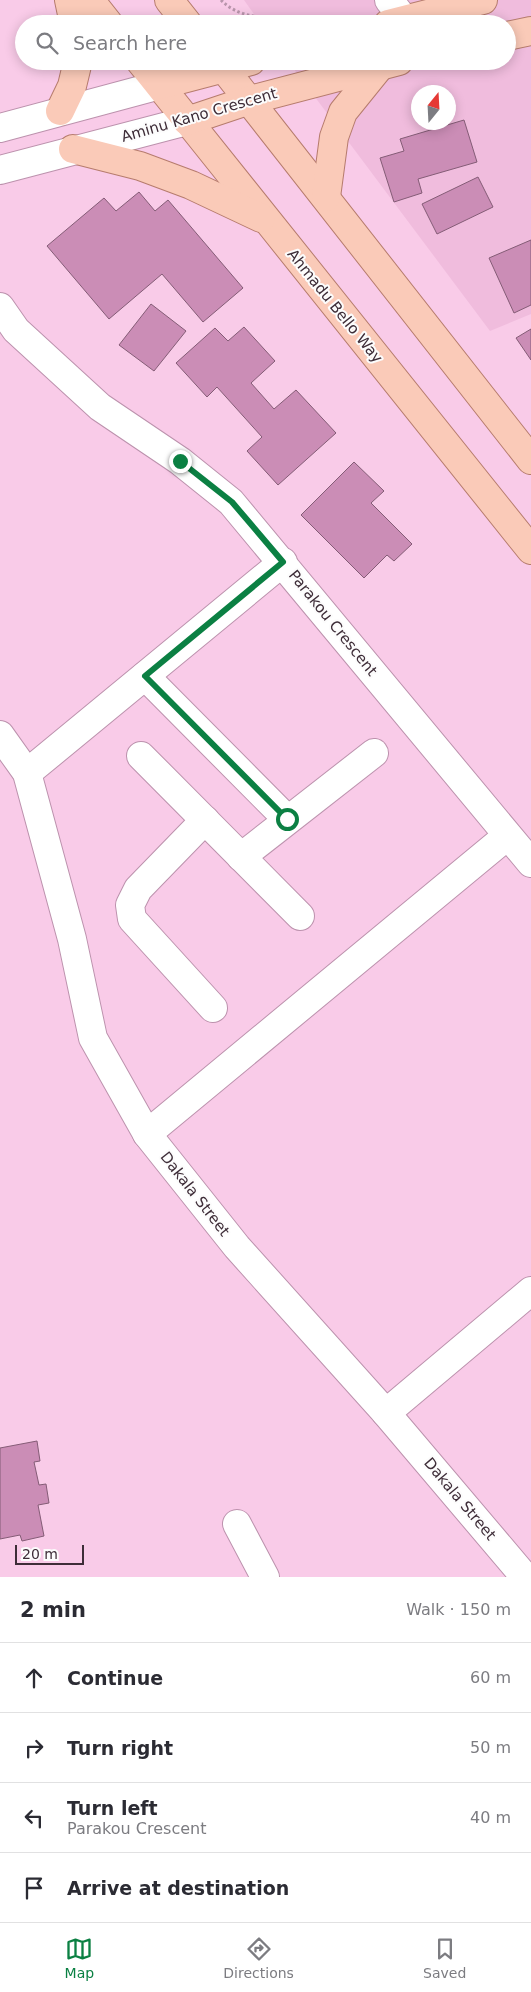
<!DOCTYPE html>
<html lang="en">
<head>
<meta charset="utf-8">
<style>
  :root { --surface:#fff; --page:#f7f7f7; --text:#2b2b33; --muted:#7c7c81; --line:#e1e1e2; --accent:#0b8043 }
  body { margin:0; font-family:"DejaVu Sans",sans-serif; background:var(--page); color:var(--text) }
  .compass { position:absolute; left:411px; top:85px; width:45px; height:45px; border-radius:50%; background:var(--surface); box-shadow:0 2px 12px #0003; rotate:18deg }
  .scale { position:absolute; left:15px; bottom:12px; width:69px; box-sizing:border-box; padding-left:5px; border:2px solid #3e2d38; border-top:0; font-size:14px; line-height:18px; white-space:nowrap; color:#3e2d38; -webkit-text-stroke:4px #fcfcfc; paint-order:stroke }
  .stop { position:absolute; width:15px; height:15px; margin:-11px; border:4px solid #0b8043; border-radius:50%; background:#fff }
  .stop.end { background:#0b8043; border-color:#fff; box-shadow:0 1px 5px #0008 }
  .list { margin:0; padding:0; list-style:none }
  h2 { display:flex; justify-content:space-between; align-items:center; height:65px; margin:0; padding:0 20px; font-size:21px }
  h2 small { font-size:16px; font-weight:400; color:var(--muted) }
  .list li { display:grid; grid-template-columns:32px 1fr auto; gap:15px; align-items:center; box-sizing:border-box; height:70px; padding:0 20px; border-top:1px solid var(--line) }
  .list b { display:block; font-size:19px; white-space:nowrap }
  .list p { margin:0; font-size:16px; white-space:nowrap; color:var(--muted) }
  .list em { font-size:16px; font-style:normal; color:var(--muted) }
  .icon { flex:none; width:28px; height:28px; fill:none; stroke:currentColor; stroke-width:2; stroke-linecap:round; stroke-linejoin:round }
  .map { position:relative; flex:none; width:531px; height:1577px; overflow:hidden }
  .search { position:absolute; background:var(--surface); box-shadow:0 2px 12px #0003; left:15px; right:15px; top:15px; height:55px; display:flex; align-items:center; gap:12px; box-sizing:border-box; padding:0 18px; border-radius:28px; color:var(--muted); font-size:19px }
  .sheet { height:345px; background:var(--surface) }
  nav { display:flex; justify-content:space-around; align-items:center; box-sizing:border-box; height:70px; border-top:1px solid var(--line); background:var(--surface); font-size:14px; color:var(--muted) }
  nav a { display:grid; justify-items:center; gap:2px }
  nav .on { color:var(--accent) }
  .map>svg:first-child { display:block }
  .built { fill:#f0bcdd; fill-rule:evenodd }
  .building { fill:#cb8db6; stroke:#845c76 }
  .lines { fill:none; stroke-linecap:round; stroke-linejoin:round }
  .minor-casing { stroke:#bc92ad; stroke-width:30 }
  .major-casing { stroke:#b67c6d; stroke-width:30 }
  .path { stroke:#b995ac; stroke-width:3; stroke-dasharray:2.5 2.5; stroke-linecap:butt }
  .minor { stroke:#fff; stroke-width:28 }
  .major { stroke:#facab8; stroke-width:28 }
  .route { stroke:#0b8043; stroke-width:6 }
  .labels { text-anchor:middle; stroke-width:4; stroke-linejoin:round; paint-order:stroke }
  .street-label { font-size:15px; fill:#3e2d38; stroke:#fcfcfc }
</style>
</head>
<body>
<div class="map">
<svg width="531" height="1577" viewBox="0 0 531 1577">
  <rect width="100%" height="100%" fill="#f9cbe8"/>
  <path class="built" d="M 244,0 L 531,0 L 531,314 L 490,331 L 288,61 L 507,61 L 507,24 L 261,24 ZM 418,92 L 448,92 L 448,122 L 418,122 Z"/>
  <g class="building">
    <polygon points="464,120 477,162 418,179 422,193 394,202 380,158 404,151 400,139"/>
    <polygon points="478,177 493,207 437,234 422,204"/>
    <polygon points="139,192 155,211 168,200 243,288 203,322 162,274 109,319 47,246 104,198 116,211"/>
    <polygon points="531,240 531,305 514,313 489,258"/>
    <polygon points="151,304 186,331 154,371 119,345"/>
    <polygon points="244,327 275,361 251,383 274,409 296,390 336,433 278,485 247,451 262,437 217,387 207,397 176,363 215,328 228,341"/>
    <polygon points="531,329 531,360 516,338"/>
    <polygon points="354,462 384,491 371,503 412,544 394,561 387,555 364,578 301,515"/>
    <polygon points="37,1441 40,1461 34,1462 39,1485 46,1484 49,1503 38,1505 44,1536 22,1541 20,1535 0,1539 0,1448"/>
  </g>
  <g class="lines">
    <g class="minor-casing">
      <g id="minor">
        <polyline points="389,0 404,19"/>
        <polyline points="0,128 160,85"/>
        <polyline points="0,170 187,121"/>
        <polyline points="0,307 16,330 100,407 180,461 231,502 531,863"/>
        <polyline points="145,676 287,819"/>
        <polyline points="0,735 27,773 72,939 93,1038 147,1134 237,1247 386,1413 525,1577"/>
        <polyline points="141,756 300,916"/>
        <polyline points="27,773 283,562"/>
        <polyline points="205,820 138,889 130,905 132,919 213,1008"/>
        <polyline points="241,857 374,753"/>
        <polyline points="147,1134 507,836"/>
        <polyline points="386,1413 531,1291"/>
        <polyline points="237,1524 265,1577"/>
      </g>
    </g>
    <g class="major-casing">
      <g id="major">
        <polyline points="69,0 74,24"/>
        <polyline points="90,0 109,24"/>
        <polyline points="169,0 188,24"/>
        <polyline points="388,24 483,0"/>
        <polyline points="507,36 531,31"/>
        <polyline points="140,61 531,550"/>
        <polyline points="218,61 531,460"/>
        <polyline points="160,85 251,61"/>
        <polyline points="60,111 72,86 78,61"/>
        <polyline points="187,121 250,100 399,61"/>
        <polyline points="73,149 140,166 191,185 261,218"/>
        <polyline points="326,197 334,137 343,112 381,65"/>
      </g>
    </g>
    <path class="path" d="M 221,0 C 237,17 262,18 283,19 L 287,24"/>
    <use href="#minor" class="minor"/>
    <use href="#major" class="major"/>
  </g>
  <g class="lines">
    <polyline class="route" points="180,461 232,502 283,562 145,676 287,819"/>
  </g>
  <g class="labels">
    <g class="street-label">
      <text transform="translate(199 115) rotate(-16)" y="5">Aminu Kano Crescent</text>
      <text transform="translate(335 306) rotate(51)" y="5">Ahmadu Bello Way</text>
      <text transform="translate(333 623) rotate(51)" y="5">Parakou Crescent</text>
      <text transform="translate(195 1194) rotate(52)" y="5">Dakala Street</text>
      <text transform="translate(460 1499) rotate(50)" y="5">Dakala Street</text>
    </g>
  </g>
</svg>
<svg class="compass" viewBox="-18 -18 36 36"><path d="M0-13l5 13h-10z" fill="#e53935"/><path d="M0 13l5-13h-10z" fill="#7c7c81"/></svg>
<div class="scale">20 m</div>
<div class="stop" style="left:287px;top:819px"></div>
<div class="stop end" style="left:180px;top:461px"></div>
<div class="search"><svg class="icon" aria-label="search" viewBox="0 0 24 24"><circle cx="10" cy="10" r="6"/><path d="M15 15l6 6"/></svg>Search here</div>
</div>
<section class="sheet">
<h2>2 min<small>Walk · 150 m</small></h2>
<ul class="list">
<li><svg class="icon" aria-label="ahead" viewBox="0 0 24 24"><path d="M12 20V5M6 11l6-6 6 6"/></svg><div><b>Continue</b></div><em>60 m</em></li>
<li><svg class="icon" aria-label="right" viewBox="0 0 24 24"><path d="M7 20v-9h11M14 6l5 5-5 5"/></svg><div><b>Turn right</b></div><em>50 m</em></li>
<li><svg class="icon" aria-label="left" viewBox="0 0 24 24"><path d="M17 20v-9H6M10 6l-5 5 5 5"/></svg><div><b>Turn left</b><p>Parakou Crescent</p></div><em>40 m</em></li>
<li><svg class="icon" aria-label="arrive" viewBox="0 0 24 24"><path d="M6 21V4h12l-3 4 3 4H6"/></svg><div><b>Arrive at destination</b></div></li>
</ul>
</section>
<nav>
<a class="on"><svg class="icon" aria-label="map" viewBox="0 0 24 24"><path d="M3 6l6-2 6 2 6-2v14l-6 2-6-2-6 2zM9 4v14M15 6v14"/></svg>Map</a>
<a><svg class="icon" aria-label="directions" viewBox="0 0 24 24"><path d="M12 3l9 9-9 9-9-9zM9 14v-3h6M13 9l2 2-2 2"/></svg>Directions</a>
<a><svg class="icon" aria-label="saved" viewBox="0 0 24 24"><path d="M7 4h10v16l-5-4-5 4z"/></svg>Saved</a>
</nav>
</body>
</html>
